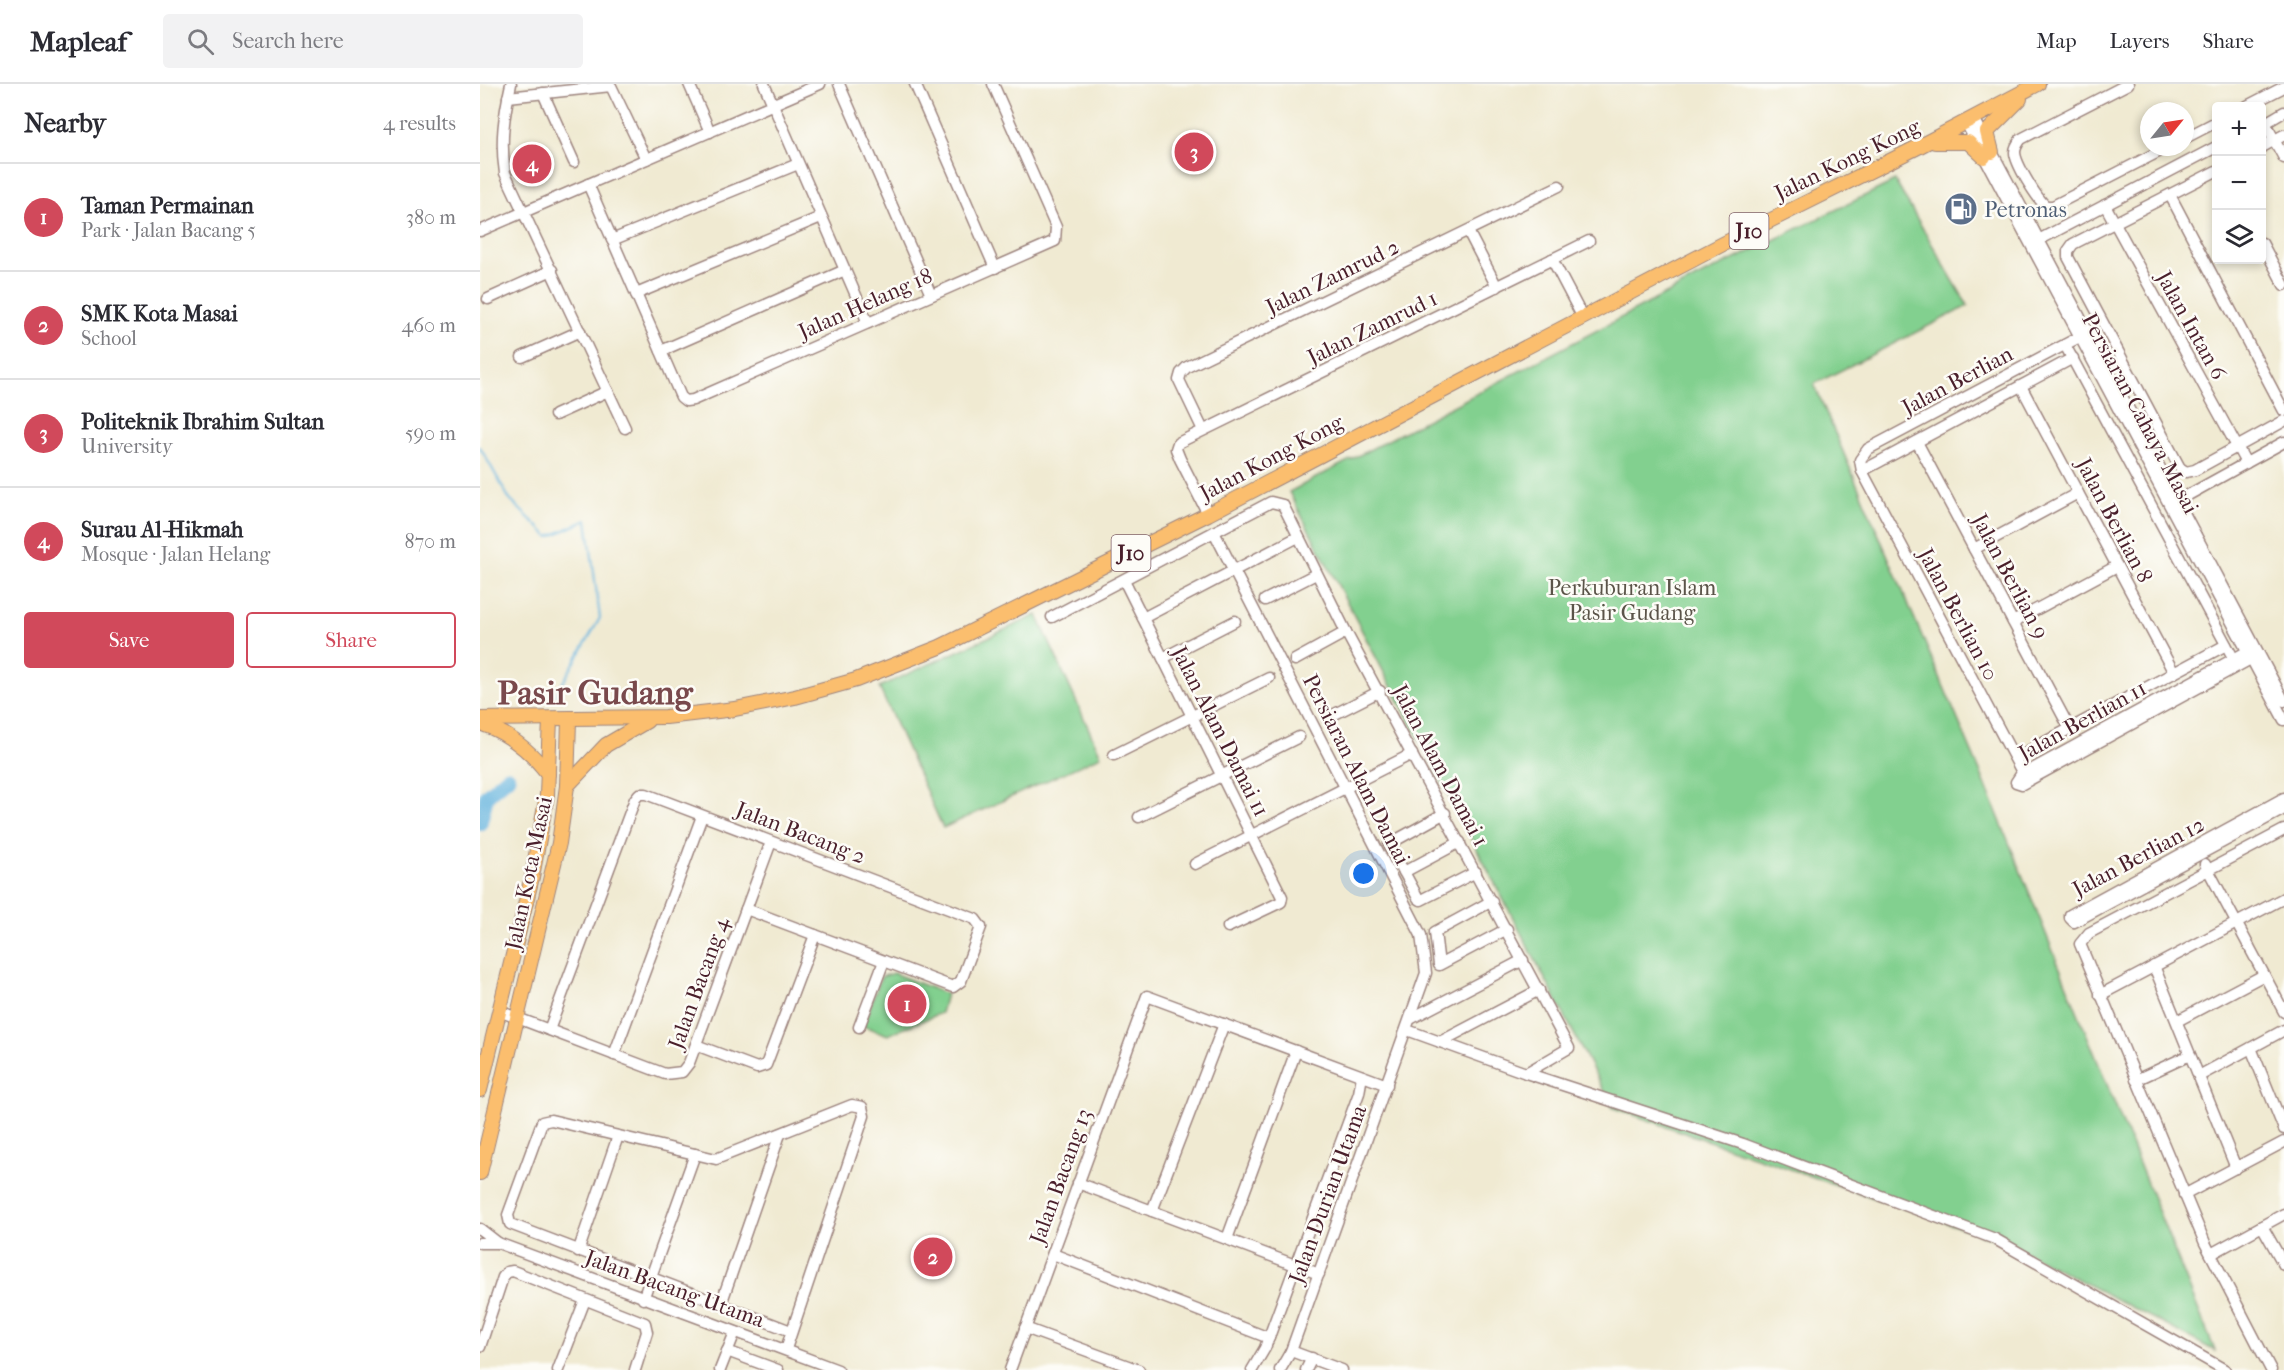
<!DOCTYPE html>
<html lang="en">
<head>
<meta charset="utf-8">
<style>
  :root { --surface:#fff; --page:#f2f2f3; --text:#2b2b33; --muted:#7c7c81; --line:#e1e1e2; --accent:#d1495b }
  body { margin:0; font-family:"IM FELL French Canon",serif; background:var(--page); color:var(--text) }
  .controls { position:absolute; right:18px; top:18px; display:grid; overflow:hidden; border-radius:6px; box-shadow:0 3px 9px #0003 }
  .controls button { width:54px; height:54px; display:grid; place-items:center; padding:0; border:0; border-bottom:2px solid var(--line); background:var(--surface); color:var(--text); font:30px sans-serif }
  .compass { position:absolute; left:1660px; top:18px; width:54px; height:54px; border-radius:50%; background:var(--surface); box-shadow:0 3px 9px #0003; rotate:60deg }
  .you { position:absolute; left:884px; top:790px; width:21px; height:21px; margin:-15px; border:4px solid #fff; border-radius:50%; background:#1a73e8; box-shadow:0 0 0 9px #1a73e833 }
  .badge { display:grid; place-items:center; width:39px; height:39px; border-radius:50%; background:var(--accent); color:#fff; font-size:20px; font-weight:700 }
  .pin { position:absolute; translate:-50% -50%; border:3px solid #fff; box-shadow:0 2px 6px #0006 }
  .list { margin:0; padding:0; list-style:none }
  h2 { display:flex; justify-content:space-between; align-items:center; height:78px; margin:0; padding:0 24px; font-size:26px }
  h2 small { font-size:20px; font-weight:400; color:var(--muted) }
  .list li { display:grid; grid-template-columns:39px 1fr auto; gap:18px; align-items:center; box-sizing:border-box; height:108px; padding:0 24px; border-top:2px solid var(--line) }
  .list b { display:block; font-size:22px; white-space:nowrap }
  .list p { margin:0; font-size:20px; white-space:nowrap; color:var(--muted) }
  .list em { font-size:20px; font-style:normal; color:var(--muted) }
  .actions { display:flex; gap:12px; padding:18px 24px }
  .actions a { flex:1; padding:14px 0; border:2px solid var(--accent); border-radius:6px; text-align:center; font-size:21px; color:var(--accent) }
  .actions .main { background:var(--accent); color:#fff }
  .icon { flex:none; width:33px; height:33px; fill:none; stroke:currentColor; stroke-width:2; stroke-linecap:round; stroke-linejoin:round }
  .map { position:relative; flex:none; width:1804px; height:1286px; overflow:hidden }
  header { display:flex; align-items:center; gap:36px; box-sizing:border-box; height:84px; padding:0 30px; background:var(--surface); border-bottom:2px solid var(--line) }
  header strong { font-size:28px }
  nav { display:flex; gap:33px; margin-inline-start:auto; font-size:21px }
  .search { width:420px; height:54px; background:var(--page); display:flex; align-items:center; gap:15px; box-sizing:border-box; padding:0 21px; border-radius:6px; color:var(--muted); font-size:22px }
  main { display:flex }
  aside { flex:1; background:var(--surface) }
  .map>svg:first-child { display:block }
  .green { fill:#82d08f; stroke:#66785d; stroke-width:1.5 }
  .lines { fill:none; stroke-linecap:round; stroke-linejoin:round }
  .stream { stroke:#63b3de; stroke-width:2 }
  .river { stroke:#63b3de; stroke-width:15 }
  .minor-casing { stroke:#9d847e; stroke-width:13 }
  .major-casing { stroke:#9d847e; stroke-width:16 }
  .minor { stroke:#fff; stroke-width:10 }
  .major { stroke:#fbbe6e; stroke-width:14 }
  .labels { text-anchor:middle; stroke-width:5; stroke-linejoin:round; paint-order:stroke }
  .shield { fill:#fdfcf7; stroke:#806168; stroke-width:1.5 }
  .shield-label { font-size:21px; font-weight:bold; fill:#4a1f2b }
  .street-label { font-size:22px; fill:#4a1f2b; stroke:#fdfcf7 }
  .service-label { font-size:22px; fill:#4e5e75; stroke:#fdfcf7; text-anchor:start }
  .park-label { font-size:22px; fill:#5b5449; stroke:#fdfcf7 }
  .town-label { font-size:34px; font-weight:bold; fill:#79494c; stroke:#fdfcf7 }
</style>
</head>
<body>
<header>
<strong>Mapleaf</strong>
<div class="search"><svg class="icon" aria-label="search" viewBox="0 0 24 24"><circle cx="10" cy="10" r="6"/><path d="M15 15l6 6"/></svg>Search here</div>
<nav><a>Map</a><a>Layers</a><a>Share</a></nav>
</header>
<main>
<aside>
<h2>Nearby<small>4 results</small></h2>
<ul class="list">
<li><span class="badge">1</span><div><b>Taman Permainan</b><p>Park · Jalan Bacang 5</p></div><em>380 m</em></li>
<li><span class="badge">2</span><div><b>SMK Kota Masai</b><p>School</p></div><em>460 m</em></li>
<li><span class="badge">3</span><div><b>Politeknik Ibrahim Sultan</b><p>University</p></div><em>590 m</em></li>
<li><span class="badge">4</span><div><b>Surau Al-Hikmah</b><p>Mosque · Jalan Helang</p></div><em>870 m</em></li>
</ul>
<div class="actions"><a class="main">Save</a><a>Share</a></div>
</aside>
<div class="map">
<svg width="1804" height="1286" viewBox="0 0 1804 1286">
  <rect width="100%" height="100%" fill="#fdfcf7"/>
  <filter id="ink" filterUnits="userSpaceOnUse"><feTurbulence type="fractalNoise" baseFrequency=".0167" numOctaves="2"/><feDisplacementMap in="SourceGraphic" scale="12" xChannelSelector="R" yChannelSelector="G"/><feConvolveMatrix kernelMatrix="1 2 1 2 8 2 1 2 1" color-interpolation-filters="sRGB"/></filter>
  <filter id="wash" filterUnits="userSpaceOnUse"><feTurbulence type="fractalNoise" baseFrequency=".008" numOctaves="4" result="noise"/><feDisplacementMap in="SourceGraphic" scale="24" xChannelSelector="R" yChannelSelector="G"/><feGaussianBlur stdDeviation="1.35" result="paint"/><feColorMatrix in="noise" values="0 0 0 0 0 0 0 0 0 0 0 0 0 0 0 0 0 1.4 0 .05"/><feComposite in="paint" operator="in"/></filter>
  <g filter="url(#wash)">
    <rect width="100%" height="100%" fill="#f0ead2"/>
    <g class="green">
      <polygon points="1415,97 1488,222 1334,300 1502,692 1735,1267 1534,1162 1133,1024 809,408 1226,189"/>
      <polygon points="557,531 621,672 463,744 399,603"/>
      <polygon points="413,889 466,910 461,929 408,951 383,942 401,893"/>
    </g>
    <g class="lines">
      <polyline class="stream" points="0,363 30,416 69,453 107,436 120,534 74,614"/>
      <polyline class="river" points="0,739 7,711 28,693"/>
    </g>
  </g>
  <g filter="url(#ink)">
    <g class="lines">
      <g class="minor-casing">
        <g id="minor">
          <path d="M 31,0 C 24,31 20,57 25,89 L 145,344"/>
          <polyline points="209,0 230,48"/>
          <polyline points="284,0 388,239"/>
          <polyline points="359,0 451,211"/>
          <polyline points="435,0 515,184"/>
          <path d="M 1648,0 L 1541,55 C 1538,59 1535,63 1535,68 C 1535,79 1557,115 1566,122 L 1573,122 L 1688,63"/>
          <polyline points="63,9 94,78"/>
          <polyline points="28,13 131,2 166,75"/>
          <polyline points="1767,22 1804,3"/>
          <polyline points="1494,34 1804,617"/>
          <polyline points="1486,39 1804,636"/>
          <polyline points="1785,39 1804,74"/>
          <polyline points="1782,41 1804,28"/>
          <polyline points="1705,54 1736,38"/>
          <polyline points="1782,63 1804,51"/>
          <polyline points="1736,87 1593,160 1588,167 1588,173 1700,384 1706,388 1715,386 1804,337"/>
          <polyline points="108,100 201,313 206,317 213,316 575,157 576,143 513,0"/>
          <polyline points="1690,111 1804,327"/>
          <polyline points="1625,121 1766,379"/>
          <polyline points="0,147 340,0"/>
          <polyline points="988,147 1017,203"/>
          <polyline points="132,156 318,80"/>
          <polyline points="1553,159 1736,63"/>
          <polyline points="1782,159 1804,201"/>
          <polyline points="1072,175 1103,234"/>
          <polyline points="156,210 341,133"/>
          <polyline points="8,215 72,186"/>
          <polyline points="1585,261 1756,579"/>
          <polyline points="181,267 365,186"/>
          <polyline points="42,273 100,247"/>
          <polyline points="1541,302 1694,589"/>
          <polyline points="75,331 128,307"/>
          <polyline points="723,346 699,296 701,289 707,283 1079,102"/>
          <polyline points="1437,358 1590,645"/>
          <polyline points="1382,387 1593,274"/>
          <polyline points="1692,420 1804,358"/>
          <polyline points="728,430 700,375 696,365 698,359 1109,157"/>
          <polyline points="734,448 941,851 946,889 811,1267 800,1286"/>
          <polyline points="1494,465 1598,409"/>
          <polyline points="644,496 802,813 801,818 748,843"/>
          <polyline points="785,516 836,490"/>
          <polyline points="572,533 791,418 803,421 866,548 1089,964 1046,989"/>
          <polyline points="663,534 818,453"/>
          <polyline points="1533,538 1637,482"/>
          <polyline points="1772,565 1540,692 1536,698 1542,700 1776,572"/>
          <polyline points="683,574 755,537"/>
          <polyline points="815,576 866,548"/>
          <polyline points="847,634 900,607"/>
          <polyline points="634,671 789,594"/>
          <polyline points="1535,674 1746,561"/>
          <polyline points="1543,690 1382,387 1380,376 1388,365 1605,250"/>
          <polyline points="1804,714 1590,831 1590,834 1594,838 1804,725"/>
          <polyline points="965,729 909,760 938,814 941,816 996,788"/>
          <polyline points="659,733 819,653"/>
          <polyline points="715,780 932,670"/>
          <polyline points="1725,780 1804,928"/>
          <polyline points="924,788 980,758"/>
          <polyline points="1012,817 955,848 959,881 1027,845"/>
          <polyline points="1674,882 1756,1084"/>
          <polyline points="1620,911 1804,814"/>
          <polyline points="19,927 185,990 202,988 209,979 291,758"/>
          <polyline points="932,934 1043,876"/>
          <polyline points="1697,937 1784,891"/>
          <polyline points="379,943 404,877"/>
          <polyline points="69,946 155,715 159,710 166,710 495,835 501,843 481,897 473,903 266,825"/>
          <polyline points="927,946 1046,989 1263,1060 1515,1155 1745,1286"/>
          <polyline points="960,958 1059,906"/>
          <polyline points="216,961 277,984 286,981 335,851"/>
          <polyline points="1771,964 1804,1045"/>
          <polyline points="134,971 222,732"/>
          <polyline points="1719,992 1804,946"/>
          <polyline points="1656,996 1710,971"/>
          <polyline points="598,1099 839,1190"/>
          <polyline points="1704,1111 1804,1058"/>
          <polyline points="672,1127 744,940"/>
          <polyline points="1782,1142 1804,1181"/>
          <polyline points="0,1145 18,1159 0,1159"/>
          <polyline points="747,1155 816,967"/>
          <polyline points="18,1159 358,1286"/>
          <polyline points="98,1168 138,1052"/>
          <polyline points="573,1170 789,1254"/>
          <polyline points="1731,1170 1804,1130"/>
          <polyline points="163,1215 215,1070"/>
          <polyline points="241,1220 300,1050"/>
          <polyline points="545,1244 659,1286"/>
          <polyline points="0,1263 23,1193 27,1188 33,1187 165,1239 167,1248 155,1286"/>
          <polyline points="306,1265 384,1032 382,1023 372,1021 236,1075 71,1036 62,1038 28,1131 30,1140 311,1247"/>
          <polyline points="247,1267 298,1286"/>
          <polyline points="811,1267 862,1286"/>
          <polyline points="78,1286 105,1216"/>
          <polyline points="240,1286 255,1248"/>
          <polyline points="530,1286 667,912 907,1001"/>
          <polyline points="772,1286 785,1264 879,1009 882,992"/>
          <polyline points="826,1286 832,1274"/>
          <polyline points="1791,1286 1725,1159 1600,860 1609,849 1804,746"/>
        </g>
      </g>
      <g class="major-casing">
        <g id="major">
          <polyline points="1455,58 1488,58 1504,73"/>
          <polyline points="1512,68 1507,48 1540,15"/>
          <polyline points="0,635 186,633 255,625 315,613 376,596 460,563 728,430 1243,160 1436,64 1558,0"/>
          <path d="M 0,639 C 28,649 50,666 68,690"/>
          <polyline points="87,702 126,661 167,637"/>
          <polyline points="0,1006 52,793 67,711 70,635"/>
          <polyline points="0,1089 79,759 87,702 89,636"/>
        </g>
      </g>
      <use href="#minor" class="minor"/>
      <use href="#major" class="major"/>
    </g>
  </g>
  <defs>
    <g id="fuel-disc" transform="scale(1.725)"><circle r="9.5" fill="#5c6f8a" stroke="#fdfcf7"/><path d="M-5.5-6h7V0h2V4h1.3V-2.5L3-4.5l.8-.8L6-3V5H2.5V1h-1V6h-7ZM-4.2-4.7v3.2H.2V-4.7Z" fill="#fff"/></g>
  </defs>
  <g fill-rule="evenodd">
    <use href="#fuel-disc" x="1481" y="125"/>
  </g>
  <g class="labels">
    <g class="shield">
      <rect x="1249.5" y="129" width="39" height="36" rx="4.5"/>
      <rect x="631.5" y="451" width="39" height="36" rx="4.5"/>
    </g>
    <g class="shield-label">
      <text x="1269" y="154">J10</text>
      <text x="651" y="476">J10</text>
    </g>
    <g class="street-label">
      <text transform="translate(1367 75) rotate(-26)" y="8">Jalan Kong Kong</text>
      <text transform="translate(852 192) rotate(-26)" y="8">Jalan Zamrud 2</text>
      <text transform="translate(385 219) rotate(-24)" y="8">Jalan Helang 18</text>
      <text transform="translate(1712 241) rotate(61)" y="8">Jalan Intan 6</text>
      <text transform="translate(892 243) rotate(-26)" y="8">Jalan Zamrud 1</text>
      <text transform="translate(1477 296) rotate(-28)" y="8">Jalan Berlian</text>
      <text transform="translate(1661 329) rotate(62)" y="8">Persiaran Cahaya Masai</text>
      <text transform="translate(791 373) rotate(-28)" y="8">Jalan Kong Kong</text>
      <text transform="translate(1635 436) rotate(62)" y="8">Jalan Berlian 8</text>
      <text transform="translate(1531 492) rotate(62)" y="8">Jalan Berlian 9</text>
      <text transform="translate(1479 530) rotate(62)" y="8">Jalan Berlian 10</text>
      <text transform="translate(1602 636) rotate(-29)" y="8">Jalan Berlian 11</text>
      <text transform="translate(741 647) rotate(63)" y="8">Jalan Alam Damai 11</text>
      <text transform="translate(961 681) rotate(62)" y="8">Jalan Alam Damai 1</text>
      <text transform="translate(877 685) rotate(63)" y="8">Persiaran Alam Damai</text>
      <text transform="translate(321 748) rotate(21)" y="8">Jalan Bacang 2</text>
      <text transform="translate(1658 772) rotate(-28)" y="8">Jalan Berlian 12</text>
      <text transform="translate(48 789) rotate(-78)" y="8">Jalan Kota Masai</text>
      <text transform="translate(218 899) rotate(-70)" y="8">Jalan Bacang 4</text>
      <text transform="translate(580 1092) rotate(-70)" y="8">Jalan Bacang 13</text>
      <text transform="translate(847 1110) rotate(-70)" y="8">Jalan Durian Utama</text>
      <text transform="translate(195 1204) rotate(20)" y="8">Jalan Bacang Utama</text>
    </g>
    <g class="service-label">
      <text x="1504" y="133">Petronas</text>
    </g>
    <g class="park-label">
      <text x="1152" y="511">Perkuburan Islam<tspan x="1152" dy="25">Pasir Gudang</tspan></text>
    </g>
    <g class="town-label">
      <text x="115" y="620">Pasir Gudang</text>
    </g>
  </g>
</svg>
<div class="controls">
<button>+</button>
<button>−</button>
<button><svg class="icon" aria-label="layers" viewBox="0 0 24 24"><path d="M12 4l9 5-9 5-9-5zM3 14l9 5 9-5"/></svg></button>
</div>
<svg class="compass" viewBox="-18 -18 36 36"><path d="M0-13l5 13h-10z" fill="#e53935"/><path d="M0 13l5-13h-10z" fill="#7c7c81"/></svg>
<div class="you"></div>
<div class="pin badge" style="left:427px;top:920px">1</div>
<div class="pin badge" style="left:453px;top:1173px">2</div>
<div class="pin badge" style="left:714px;top:68px">3</div>
<div class="pin badge" style="left:52px;top:80px">4</div>
</div>
</main>
</body>
</html>
